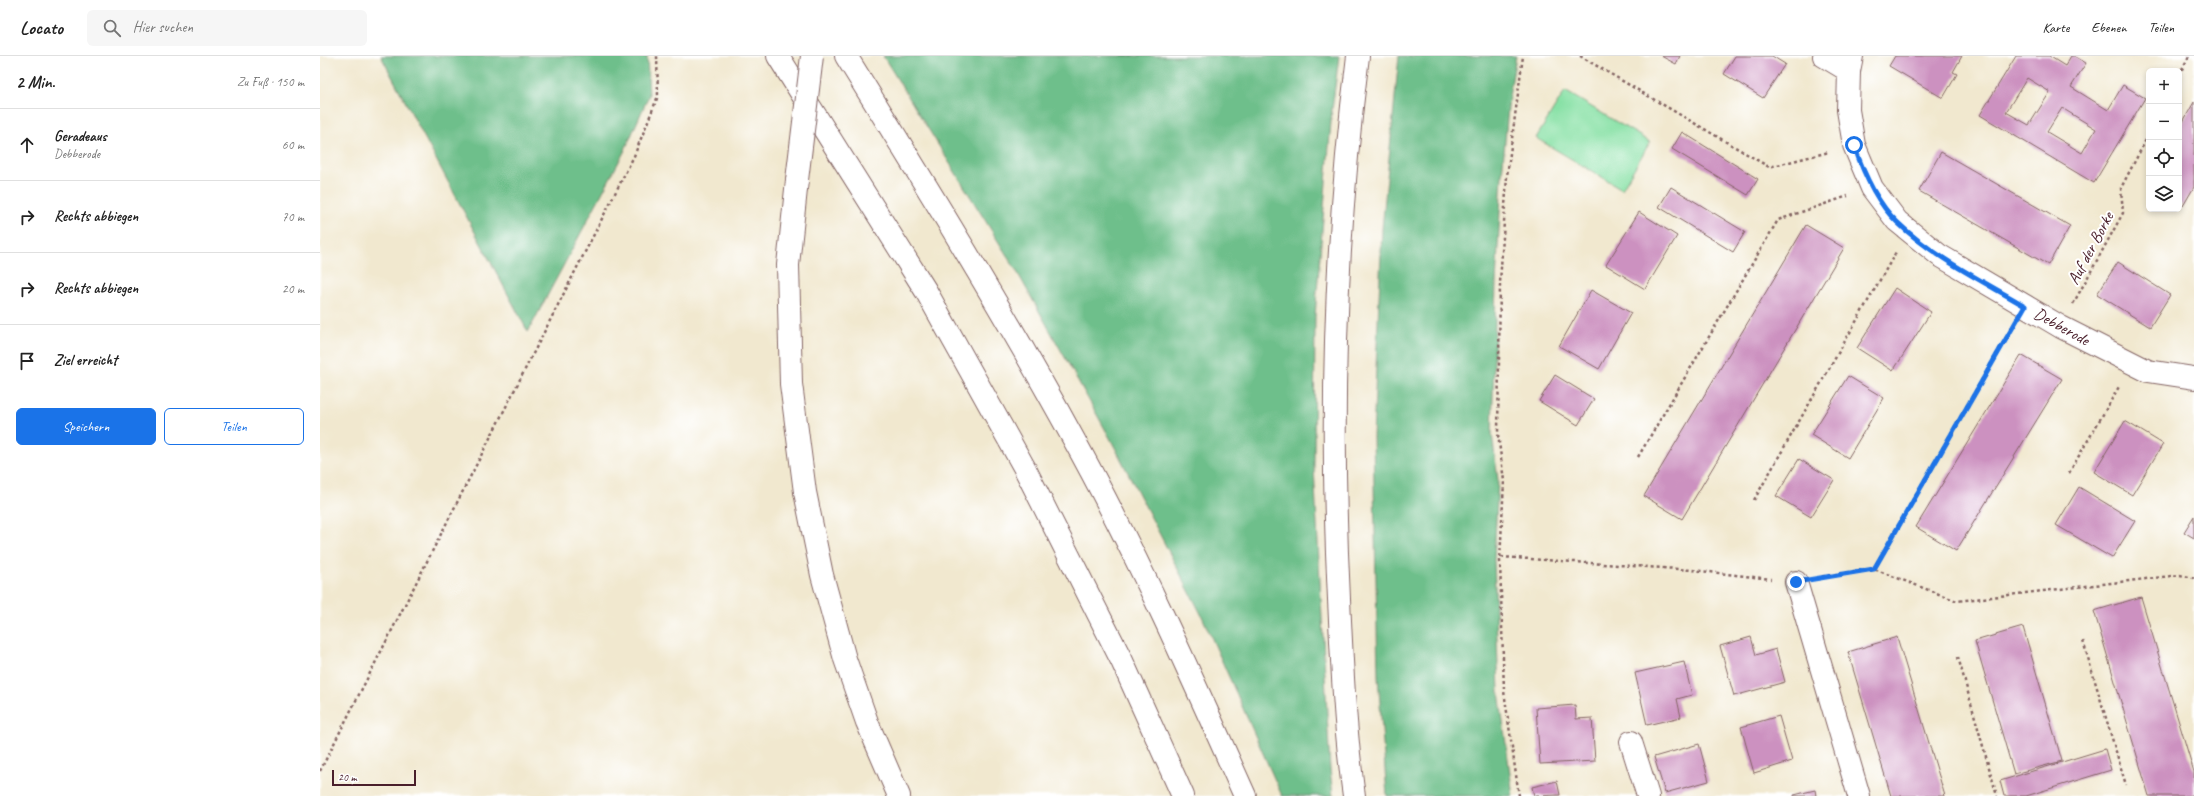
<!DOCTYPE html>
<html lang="de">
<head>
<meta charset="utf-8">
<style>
  :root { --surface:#fff; --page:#f6f6f6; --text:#222; --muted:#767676; --line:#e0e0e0; --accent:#1a73e8 }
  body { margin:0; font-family:Caveat,sans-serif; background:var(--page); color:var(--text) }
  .controls { position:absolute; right:12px; top:12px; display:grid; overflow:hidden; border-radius:6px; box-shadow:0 2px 6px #0003 }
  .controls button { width:36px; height:36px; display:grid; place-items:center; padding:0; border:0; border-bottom:1px solid var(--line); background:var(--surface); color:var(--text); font:20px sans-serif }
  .scale { position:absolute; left:12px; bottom:10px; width:84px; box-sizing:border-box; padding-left:4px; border:2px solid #4a1f2b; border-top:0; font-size:11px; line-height:14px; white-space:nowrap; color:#4a1f2b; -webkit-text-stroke:3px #fff; paint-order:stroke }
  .stop { position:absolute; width:12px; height:12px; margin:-9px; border:3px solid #1a73e8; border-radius:50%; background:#fff }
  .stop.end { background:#1a73e8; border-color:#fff; box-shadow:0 1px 4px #0008 }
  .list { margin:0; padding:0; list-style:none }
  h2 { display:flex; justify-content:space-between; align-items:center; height:52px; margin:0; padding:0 16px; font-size:17px }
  h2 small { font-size:13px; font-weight:400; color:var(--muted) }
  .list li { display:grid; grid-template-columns:26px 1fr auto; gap:12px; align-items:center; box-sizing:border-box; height:72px; padding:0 16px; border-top:1px solid var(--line) }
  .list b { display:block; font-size:15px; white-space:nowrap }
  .list p { margin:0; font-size:13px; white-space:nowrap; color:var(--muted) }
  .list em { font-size:13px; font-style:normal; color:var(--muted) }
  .actions { display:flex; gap:8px; padding:12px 16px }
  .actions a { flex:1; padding:9px 0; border:1px solid var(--accent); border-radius:6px; text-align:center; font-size:14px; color:var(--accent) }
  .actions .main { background:var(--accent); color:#fff }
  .icon { flex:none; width:22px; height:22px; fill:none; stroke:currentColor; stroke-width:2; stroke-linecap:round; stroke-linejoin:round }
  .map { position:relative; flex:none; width:1874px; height:740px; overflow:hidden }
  header { display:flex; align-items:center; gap:24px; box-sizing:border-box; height:56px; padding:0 20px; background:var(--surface); border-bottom:1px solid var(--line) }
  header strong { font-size:19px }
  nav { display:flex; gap:22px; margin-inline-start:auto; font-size:14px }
  .search { width:280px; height:36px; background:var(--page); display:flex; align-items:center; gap:10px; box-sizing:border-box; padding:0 14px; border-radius:6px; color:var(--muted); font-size:15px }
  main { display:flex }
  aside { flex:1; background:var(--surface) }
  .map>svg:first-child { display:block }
  .green { fill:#88e1a6; stroke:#698068 }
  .forest { fill:#6ebf8b; stroke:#5c6f5b }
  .building { fill:#cc91c0; fill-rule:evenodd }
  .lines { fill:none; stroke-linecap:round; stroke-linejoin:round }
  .minor-casing { stroke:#846564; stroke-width:24 }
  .highway-casing { stroke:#846564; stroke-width:24 }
  .path { stroke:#846564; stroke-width:2.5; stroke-dasharray:3 3; stroke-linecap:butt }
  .minor { stroke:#fff; stroke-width:22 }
  .highway { stroke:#fff; stroke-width:22 }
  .highway-bridge-casing { stroke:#846564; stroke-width:24; stroke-linecap:butt }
  .highway-bridge { stroke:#fff; stroke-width:22 }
  .route { stroke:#1a73e8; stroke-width:5 }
  .labels { text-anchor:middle; stroke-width:4; stroke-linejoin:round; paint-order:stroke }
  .street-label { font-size:17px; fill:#4a1f2b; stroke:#fff }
</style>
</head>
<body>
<header>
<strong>Locato</strong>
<div class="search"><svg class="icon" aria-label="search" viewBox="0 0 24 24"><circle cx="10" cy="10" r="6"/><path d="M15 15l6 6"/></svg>Hier suchen</div>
<nav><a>Karte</a><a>Ebenen</a><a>Teilen</a></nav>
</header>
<main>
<aside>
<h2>2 Min.<small>Zu Fuß · 150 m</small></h2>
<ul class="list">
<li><svg class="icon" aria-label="ahead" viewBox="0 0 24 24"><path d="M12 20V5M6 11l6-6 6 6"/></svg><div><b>Geradeaus</b><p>Debberode</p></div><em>60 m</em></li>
<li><svg class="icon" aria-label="right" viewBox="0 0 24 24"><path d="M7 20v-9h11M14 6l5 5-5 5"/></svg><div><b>Rechts abbiegen</b></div><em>70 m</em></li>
<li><svg class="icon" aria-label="right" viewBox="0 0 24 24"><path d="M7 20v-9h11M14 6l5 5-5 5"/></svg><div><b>Rechts abbiegen</b></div><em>20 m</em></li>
<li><svg class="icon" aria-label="arrive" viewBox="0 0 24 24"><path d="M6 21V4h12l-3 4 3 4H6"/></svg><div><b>Ziel erreicht</b></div></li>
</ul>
<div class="actions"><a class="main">Speichern</a><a>Teilen</a></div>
</aside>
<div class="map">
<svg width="1874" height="740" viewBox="0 0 1874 740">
  <rect width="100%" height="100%" fill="#fff"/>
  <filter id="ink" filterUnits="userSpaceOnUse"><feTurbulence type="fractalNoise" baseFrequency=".025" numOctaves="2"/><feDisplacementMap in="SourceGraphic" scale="8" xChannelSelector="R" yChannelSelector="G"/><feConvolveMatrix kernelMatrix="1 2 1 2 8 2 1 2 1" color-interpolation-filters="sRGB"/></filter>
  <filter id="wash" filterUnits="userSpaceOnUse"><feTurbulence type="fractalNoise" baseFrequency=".012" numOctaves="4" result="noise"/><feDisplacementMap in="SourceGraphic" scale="16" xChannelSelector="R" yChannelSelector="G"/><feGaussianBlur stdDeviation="0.9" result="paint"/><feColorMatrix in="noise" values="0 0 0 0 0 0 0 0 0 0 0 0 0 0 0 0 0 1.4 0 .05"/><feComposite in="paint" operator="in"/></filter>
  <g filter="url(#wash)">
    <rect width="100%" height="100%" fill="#f1e8cf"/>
    <polygon class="green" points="1245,35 1330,86 1302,133 1216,82"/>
    <g class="forest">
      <polygon points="61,0 327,0 329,39 304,96 208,276"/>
      <polygon points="563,0 1019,0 1012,54 995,260 994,411 1010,713 1013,740 962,740 881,558 790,382 696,214"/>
      <polygon points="1079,0 1196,0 1189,41 1182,119 1176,227 1172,378 1178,424 1174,504 1179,636 1193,740 1067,740 1058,621 1053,381 1062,173"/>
    </g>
    <g id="blocks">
      <g class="building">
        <polygon points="1341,0 1360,0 1356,8"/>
        <polygon points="1415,0 1452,0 1465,8 1443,42 1404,18"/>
        <polygon points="1575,0 1642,0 1633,16 1637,18 1623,42 1569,10"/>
        <path d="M 1696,0 L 1729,0 L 1745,10 L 1751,0 L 1754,0 L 1766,7 L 1751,31 L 1788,54 L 1803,29 L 1825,42 L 1774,127 L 1660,59 ZM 1707,22 L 1730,36 L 1709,69 L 1686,56 ZM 1742,52 L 1776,73 L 1762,97 L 1727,76 Z"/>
        <polygon points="1874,46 1874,131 1863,150 1859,147 1859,73"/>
        <polygon points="1362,76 1438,123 1428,139 1352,93"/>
        <polygon points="1621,96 1750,170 1728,209 1599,135"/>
        <polygon points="1351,131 1425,176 1413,196 1339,151"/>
        <polygon points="1319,156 1357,180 1325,233 1286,209"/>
        <polygon points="1486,169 1524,192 1362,463 1324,440"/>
        <polygon points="1798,206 1850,239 1830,271 1777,238"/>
        <polygon points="1575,232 1611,256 1573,315 1537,292"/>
        <polygon points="1271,234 1311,257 1279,313 1239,290"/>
        <polygon points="1701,299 1742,323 1636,495 1596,471"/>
        <polygon points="1235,319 1274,343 1258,369 1219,345"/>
        <polygon points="1528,320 1564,342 1528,402 1491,379"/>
        <polygon points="1805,365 1843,388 1812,439 1774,416"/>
        <polygon points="1479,403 1514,424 1491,461 1456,440"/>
        <polygon points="1759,431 1815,465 1792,502 1736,469"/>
        <polygon points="1874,460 1874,482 1864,476"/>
        <polygon points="1821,541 1874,716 1874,738 1868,740 1829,740 1774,555"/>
        <polygon points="1703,571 1742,705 1694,718 1655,585"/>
        <polygon points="1431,581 1436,599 1456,593 1465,626 1414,640 1400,590"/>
        <polygon points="1577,581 1625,740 1571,740 1528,596"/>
        <polygon points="1364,606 1372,639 1357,643 1361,661 1327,669 1315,617"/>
        <polygon points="1255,649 1256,663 1272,662 1275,705 1220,708 1216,652"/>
        <polygon points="1459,660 1472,705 1434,717 1421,671"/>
        <polygon points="1379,688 1389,725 1345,737 1334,701"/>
        <polygon points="1785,693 1791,714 1706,740 1684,740 1680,725"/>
        <polygon points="1237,725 1240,739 1214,740 1212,731"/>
        <polygon points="1495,734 1496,740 1474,740 1474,739"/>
      </g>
    </g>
  </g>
  <g filter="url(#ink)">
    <use href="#blocks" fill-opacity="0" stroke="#846564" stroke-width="1"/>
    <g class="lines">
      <g class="minor-casing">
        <g id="minor">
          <polyline points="1504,0 1529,15"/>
          <polyline points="1532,0 1529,15 1528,54 1534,89 1552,132 1577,165 1619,199 1741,271 1828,315 1874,322"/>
          <polyline points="1476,526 1539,740"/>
          <polyline points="1311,686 1328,740"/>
        </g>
      </g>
      <g class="highway-casing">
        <g id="highway">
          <polyline points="458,0 606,235 704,411 802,605 863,740"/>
          <path d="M 526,0 C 604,126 682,252 753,382 C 817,498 871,619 925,740"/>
          <polyline points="477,124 468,209 471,328 485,436 502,519 525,603 547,666 579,740"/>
          <path d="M 1034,740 C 1025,675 1022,609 1019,543 C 1010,363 1015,179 1038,0"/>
        </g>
      </g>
      <g class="path">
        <polyline points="1260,0 1449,111 1509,96"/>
        <polyline points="1859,19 1869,0"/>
        <polyline points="1753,248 1803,157 1801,132 1829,78"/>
        <polyline points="1318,401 1458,164 1528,140"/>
        <polyline points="1749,417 1800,329"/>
        <polyline points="1434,444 1576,196"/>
        <polyline points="1181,501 1372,514 1451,523"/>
        <polyline points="1554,513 1692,272"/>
        <polyline points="1502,521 1554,513 1637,545 1860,519 1874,522"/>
        <polyline points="1763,585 1806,729"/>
        <polyline points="1638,601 1677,740"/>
        <polyline points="0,715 314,100 338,40 337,0"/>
        <polyline points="1199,740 1184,635 1180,505 1184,425 1178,378 1180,227 1187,120 1203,0"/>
      </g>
      <use href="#minor" class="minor"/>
      <use href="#highway" class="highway"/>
      <g class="highway-bridge-casing">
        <polyline id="highway-bridge" points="477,124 492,0"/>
      </g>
      <use href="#highway-bridge" class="highway-bridge"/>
    </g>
  </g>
  <g class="lines" filter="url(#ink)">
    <path class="route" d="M 1476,526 L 1554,513 L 1705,250 C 1661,224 1613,201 1577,166 C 1556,146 1543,116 1534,89"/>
  </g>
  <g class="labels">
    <g class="street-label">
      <text transform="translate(1770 192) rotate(-62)" y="6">Auf der Borke</text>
      <text transform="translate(1742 270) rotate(29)" y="6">Debberode</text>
    </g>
  </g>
</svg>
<div class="controls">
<button>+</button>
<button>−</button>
<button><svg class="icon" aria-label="locate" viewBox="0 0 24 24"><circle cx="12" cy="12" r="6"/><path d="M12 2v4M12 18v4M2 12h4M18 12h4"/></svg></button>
<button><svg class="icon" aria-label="layers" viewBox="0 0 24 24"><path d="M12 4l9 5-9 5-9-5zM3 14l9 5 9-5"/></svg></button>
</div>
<div class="scale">20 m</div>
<div class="stop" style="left:1534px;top:89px"></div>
<div class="stop end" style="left:1476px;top:526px"></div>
</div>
</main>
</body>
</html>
